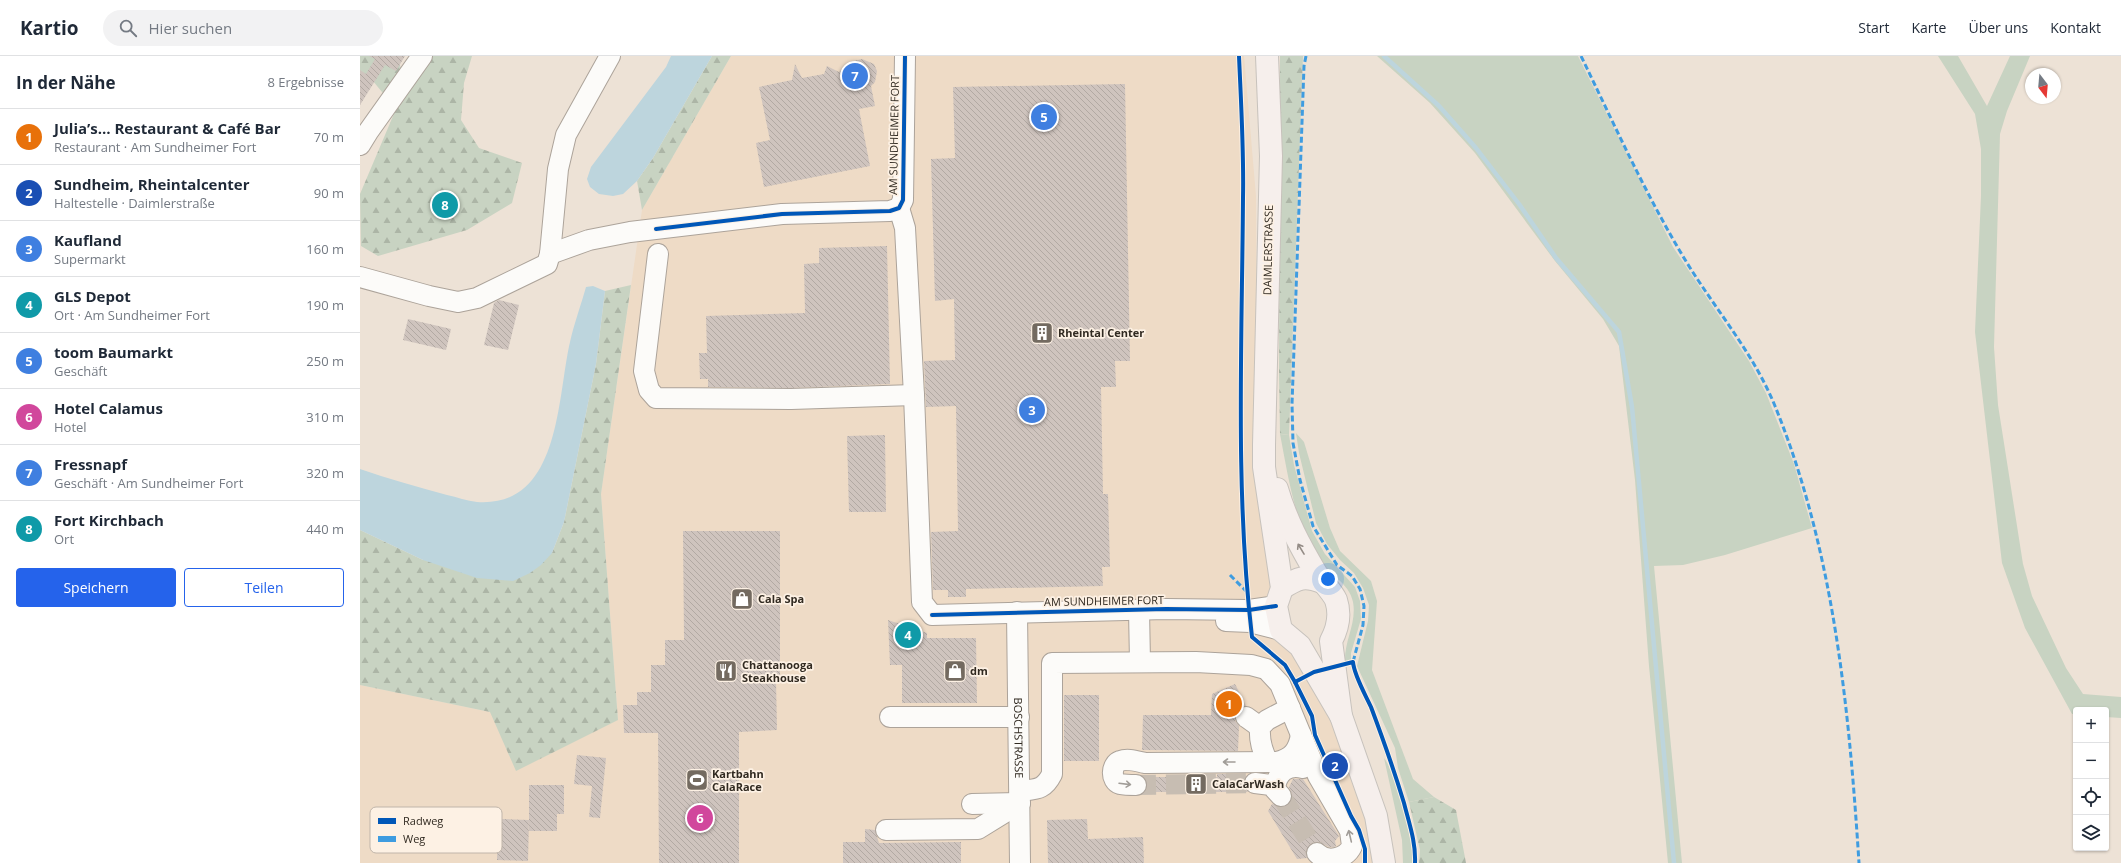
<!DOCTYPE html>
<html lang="de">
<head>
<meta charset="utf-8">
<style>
  :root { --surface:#fff; --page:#f2f2f3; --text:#1f2937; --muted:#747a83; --line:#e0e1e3; --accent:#2563eb }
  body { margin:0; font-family:"Open Sans",sans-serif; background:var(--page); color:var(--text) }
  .controls { position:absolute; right:12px; bottom:12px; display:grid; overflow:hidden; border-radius:4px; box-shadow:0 1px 3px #0004 }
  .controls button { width:36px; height:36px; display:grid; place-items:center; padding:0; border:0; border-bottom:1px solid var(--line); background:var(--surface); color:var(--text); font:20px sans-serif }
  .compass { position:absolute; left:1665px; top:12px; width:36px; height:36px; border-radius:50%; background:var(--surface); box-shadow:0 1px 3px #0004; rotate:164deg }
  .you { position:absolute; left:968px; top:523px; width:14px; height:14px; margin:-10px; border:3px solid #fff; border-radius:50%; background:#1a73e8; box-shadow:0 0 0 6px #1a73e833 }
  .badge { display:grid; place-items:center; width:26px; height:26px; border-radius:50%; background:var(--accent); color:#fff; font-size:13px; font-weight:700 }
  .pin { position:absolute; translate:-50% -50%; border:2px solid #fff; box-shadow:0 1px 4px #0006 }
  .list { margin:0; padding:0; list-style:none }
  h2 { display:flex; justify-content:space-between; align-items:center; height:52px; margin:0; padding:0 16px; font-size:17px }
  h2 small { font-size:13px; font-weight:400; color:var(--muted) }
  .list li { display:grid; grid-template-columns:26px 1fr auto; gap:12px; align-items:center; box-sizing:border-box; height:56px; padding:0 16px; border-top:1px solid var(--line) }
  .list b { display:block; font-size:15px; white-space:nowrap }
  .list p { margin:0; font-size:13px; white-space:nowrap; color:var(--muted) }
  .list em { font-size:13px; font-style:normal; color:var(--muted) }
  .actions { display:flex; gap:8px; padding:12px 16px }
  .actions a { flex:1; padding:9px 0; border:1px solid var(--accent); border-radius:4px; text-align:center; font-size:14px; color:var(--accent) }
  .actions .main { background:var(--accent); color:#fff }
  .icon { flex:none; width:22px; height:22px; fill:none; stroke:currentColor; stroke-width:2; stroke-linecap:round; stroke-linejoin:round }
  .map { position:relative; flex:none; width:1761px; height:807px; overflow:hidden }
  header { display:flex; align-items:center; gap:24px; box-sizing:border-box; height:56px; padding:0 20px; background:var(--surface); border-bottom:1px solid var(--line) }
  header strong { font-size:19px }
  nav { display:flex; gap:22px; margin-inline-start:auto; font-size:14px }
  .search { width:280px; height:36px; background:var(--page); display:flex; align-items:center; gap:10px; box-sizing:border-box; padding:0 14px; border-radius:22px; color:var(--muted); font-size:15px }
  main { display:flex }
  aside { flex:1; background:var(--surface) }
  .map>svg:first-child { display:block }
  .built { fill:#eedbc6 }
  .grass { fill:#c8d3c2 }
  .forest { fill:url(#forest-firs) }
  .water { fill:#bdd5dd }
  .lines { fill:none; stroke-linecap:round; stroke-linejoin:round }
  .stream { stroke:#bdd5dd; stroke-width:4.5 }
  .building { fill:url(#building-back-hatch) }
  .minor-tunnel { stroke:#c7bdb2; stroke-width:20; stroke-dasharray:20 10; stroke-linecap:butt }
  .minor-casing { stroke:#aca39a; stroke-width:22 }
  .major-casing { stroke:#c7c2bc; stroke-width:24 }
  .minor { stroke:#fcfbf9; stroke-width:20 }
  .major { stroke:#f6efec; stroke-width:22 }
  .quiet { stroke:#3e9ce0; stroke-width:3; stroke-dasharray:6 3; stroke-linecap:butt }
  .cycleway-casing { stroke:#fdf1e4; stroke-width:6 }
  .cycleway { stroke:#0057b8; stroke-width:4 }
  .oneway { stroke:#948c86 }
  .oneway2 { stroke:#a19d98 }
  .labels { text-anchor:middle; stroke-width:3.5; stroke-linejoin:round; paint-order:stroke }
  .street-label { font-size:11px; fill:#312a21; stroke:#fdf1e4 }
  .poi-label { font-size:11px; font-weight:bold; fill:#312a21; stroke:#fdf1e4; text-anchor:start }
  .key { fill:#fdf1e4; stroke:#c0b5aa; stroke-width:1 }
  .key-label { font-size:11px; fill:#312a21 }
</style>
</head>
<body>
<header>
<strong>Kartio</strong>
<div class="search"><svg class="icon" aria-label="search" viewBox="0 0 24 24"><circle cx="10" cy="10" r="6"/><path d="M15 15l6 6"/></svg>Hier suchen</div>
<nav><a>Start</a><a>Karte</a><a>Über uns</a><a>Kontakt</a></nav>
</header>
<main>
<aside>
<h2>In der Nähe<small>8 Ergebnisse</small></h2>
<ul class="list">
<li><span class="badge" style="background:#e8710a">1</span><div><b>Julia’s… Restaurant &amp; Café Bar</b><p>Restaurant · Am Sundheimer Fort</p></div><em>70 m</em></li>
<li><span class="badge" style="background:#1a4fb4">2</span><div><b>Sundheim, Rheintalcenter</b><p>Haltestelle · Daimlerstraße</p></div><em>90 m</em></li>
<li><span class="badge" style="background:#3f7fe0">3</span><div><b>Kaufland</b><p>Supermarkt</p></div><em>160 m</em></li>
<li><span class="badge" style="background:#0f9aa8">4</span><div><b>GLS Depot</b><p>Ort · Am Sundheimer Fort</p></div><em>190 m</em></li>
<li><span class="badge" style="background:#3f7fe0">5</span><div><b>toom Baumarkt</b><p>Geschäft</p></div><em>250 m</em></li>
<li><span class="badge" style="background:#d1479c">6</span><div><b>Hotel Calamus</b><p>Hotel</p></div><em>310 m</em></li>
<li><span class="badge" style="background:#3f7fe0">7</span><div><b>Fressnapf</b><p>Geschäft · Am Sundheimer Fort</p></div><em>320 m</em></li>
<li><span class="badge" style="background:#0f9aa8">8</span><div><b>Fort Kirchbach</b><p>Ort</p></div><em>440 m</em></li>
</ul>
<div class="actions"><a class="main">Speichern</a><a>Teilen</a></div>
</aside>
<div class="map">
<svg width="1761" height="807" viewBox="0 0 1761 807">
  <defs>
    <pattern id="forest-firs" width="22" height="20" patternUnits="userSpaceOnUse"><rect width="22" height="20" fill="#c8d3c2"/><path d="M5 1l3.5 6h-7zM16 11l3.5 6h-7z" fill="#acb5a6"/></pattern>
    <pattern id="building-back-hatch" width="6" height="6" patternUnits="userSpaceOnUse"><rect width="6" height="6" fill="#cfc4be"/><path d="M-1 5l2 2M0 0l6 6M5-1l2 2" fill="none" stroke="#b2a9a3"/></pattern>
  </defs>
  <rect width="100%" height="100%" fill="#ede2d6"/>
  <polygon class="built" points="371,0 884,0 896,140 898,415 925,561 999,718 1026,807 0,807 0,629 130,656 258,664 241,438 282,154"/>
  <g class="grass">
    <polygon points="1017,0 1218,0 1313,191 1389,305 1406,337 1434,408 1452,472 1365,499 1323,509 1294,510 1322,807 1308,807 1289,610 1275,424 1259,290 1243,263 1195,205 1115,97 1070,47"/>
    <polygon points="1578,0 1598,0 1627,50 1650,0 1670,0 1647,55 1640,78 1634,291 1638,349 1663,508 1672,540 1706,612 1723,638 1761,641 1761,662 1746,661 1746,654 1716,654 1716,658 1712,658 1665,572 1642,507 1615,276 1621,140 1621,93 1615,58"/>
    <polygon points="936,377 944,386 970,472 980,495 1011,525 1017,545 1012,614 1053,723 1074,741 1049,746 1038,712 1035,692 997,610 1008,565 1009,549 1003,532 994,517 980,504 967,488 956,467 939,397"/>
    <path d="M 920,378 L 929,379 L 934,409 L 952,475 L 965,498 L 995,531 L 1000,545 L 1001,563 L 991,597 L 991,604 L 985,606 C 984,585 997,567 993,546 C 989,526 968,519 959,503 C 953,493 946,482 942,471 C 931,442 926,409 920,378 Z"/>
    <path d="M 1024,702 C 1035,715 1055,790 1053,807 L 1043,807 L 1042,784 Z"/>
  </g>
  <g class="forest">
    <polygon points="0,0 37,0 46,28 72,0 112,0 104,27 101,64 119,92 162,107 152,147 107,174 18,200 1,190 0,138 36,53 8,19 0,28"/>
    <polygon points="352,0 371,0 282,154 277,125 293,102"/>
    <polygon points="920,0 943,0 929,379 920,378 919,319"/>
    <polygon points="271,229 241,438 258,664 156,715 130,656 0,629 0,474 63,504 192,497 204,466 236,308 245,235"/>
    <polygon points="1074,741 1096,754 1106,807 1059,807 1060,794 1049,746"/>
  </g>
  <g class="water">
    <polygon points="311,0 352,0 293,102 277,125 263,138 253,140 239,138 230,131 227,123 231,111 306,11"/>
    <path d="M 233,230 L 245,235 L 236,308 L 204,466 L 192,497 L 181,509 L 170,517 L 153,525 L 117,522 L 63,504 L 0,474 L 0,413 C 29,423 58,431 87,439 C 97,441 107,445 117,446 C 201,452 197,341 210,286 C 214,268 221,249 226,231 Z"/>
  </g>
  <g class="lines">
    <polyline class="stream" points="1024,0 1079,50 1116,92 1159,148 1196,202 1259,276 1272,351 1314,807"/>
  </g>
  <g class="building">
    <polygon points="9,0 45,0 36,15 25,9 0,49 0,14 6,18 15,3"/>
    <polygon points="502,3 514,8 517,15 515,26 511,30 515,50 499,53 510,110 404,131 396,87 410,84 399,31 432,24 435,8 442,22 464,18 467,10 479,16 490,6"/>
    <polygon points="765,28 770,305 755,305 756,331 741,331 743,438 748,438 750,511 742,511 743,530 606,533 606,541 588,541 588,534 573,534 571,476 598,475 596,350 566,351 564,305 595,304 594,243 575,245 571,103 595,102 593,31"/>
    <polygon points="527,190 530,328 431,332 348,331 348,323 340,323 339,297 347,297 346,260 445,257 444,208 459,207 459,192"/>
    <polygon points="139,244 159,249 148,294 124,289 134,247"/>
    <polygon points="48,263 91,273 86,294 43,284"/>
    <polygon points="525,379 526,456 489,456 487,380"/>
    <polygon points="323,475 420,475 420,624 416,624 417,674 379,676 379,807 299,807 298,677 264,677 263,649 277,649 277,636 291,636 291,609 305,609 305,584 324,584"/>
    <polygon points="528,564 567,577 567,582 616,582 617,647 542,647 542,609 530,609"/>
    <polygon points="875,628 886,650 877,654 875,660 875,665 879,670 878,695 782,694 783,659 851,659 852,638"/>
    <rect x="704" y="639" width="35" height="66"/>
    <polygon points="217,699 246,702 240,762 229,761 232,730 214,728"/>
    <polygon points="857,718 877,718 877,721 885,721 884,731 888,736 785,736 787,729 784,721 857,721"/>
    <polygon points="933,723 943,723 979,780 975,785 976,790 974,791 969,791 959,786 952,787 946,795 947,802 937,803 908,755 912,748 923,751 929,748 932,738 929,731"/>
    <polygon points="169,729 204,729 204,758 197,758 197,775 169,775"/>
    <polygon points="142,763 169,764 168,805 137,804 138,770"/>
    <polygon points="727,763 728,783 783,781 784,807 688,807 687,764"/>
    <polygon points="505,773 515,774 519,787 601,786 601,807 483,807 483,786 505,786"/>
  </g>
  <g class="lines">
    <g class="minor-tunnel">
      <polyline points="776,729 895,727"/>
      <polyline points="921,740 957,797"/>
    </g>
    <g class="minor-casing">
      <g id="minor">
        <polyline points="0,89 8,76 62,0"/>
        <polyline points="539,152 545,172 554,339 562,546 572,559 806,553 889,554 916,550"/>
        <polyline points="190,198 229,184 270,176 422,158 530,155 539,152 543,144 545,0"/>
        <polyline points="298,198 284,315 289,334 296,342 431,343 554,339"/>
        <polyline points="0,221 69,240 98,246 117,242 187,208 190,198 198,113 206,79 250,0"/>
        <polyline points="779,554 780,606"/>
        <path id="s1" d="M 657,556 L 660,807"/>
        <polyline points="866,565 890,566 921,574"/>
        <polyline points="530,661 659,661"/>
        <polyline points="886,661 900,671"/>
        <path d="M 908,706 C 902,695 899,684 900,671 L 907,664 L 930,652"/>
        <polyline points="895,727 911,729 921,740"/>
        <path d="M 776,729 C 771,729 765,729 760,728 C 750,725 751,708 760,705 C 768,702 776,705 785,707 L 917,706 C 932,702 938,695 941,679"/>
        <path d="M 915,732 C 917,717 927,708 943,712"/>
        <path d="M 660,735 C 677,733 684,734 692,718 L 692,607 L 836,606 L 891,609 L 906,613 L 920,628 L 958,720 L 990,775 L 992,790 C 986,803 967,807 957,797"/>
        <polyline points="612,748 660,747"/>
        <polyline points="526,774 618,773 660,747"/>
      </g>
    </g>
    <g class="major-casing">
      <g id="major">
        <polyline points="907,0 911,100 904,389 904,411 922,532 916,550 921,574 940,590 981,660"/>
        <path d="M 917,433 C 926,464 940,490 956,517 C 962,526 972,535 976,544 C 981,559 978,572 971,585 L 981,660 L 1016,760 L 1024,807"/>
        <path d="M 922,532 C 938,522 944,519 962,526"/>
      </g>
    </g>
    <use href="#minor" class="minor"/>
    <use href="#major" class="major"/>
    <g class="quiet">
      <polyline points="946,0 944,10 932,348 933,387 940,424 953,470 977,509 992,520 1000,533 1004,550 1003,569 993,606"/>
      <path d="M 1221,0 C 1254,68 1285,137 1324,202 C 1354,252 1393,296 1415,350 C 1474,495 1489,652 1499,807"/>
      <polyline points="870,519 888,537"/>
    </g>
    <g class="cycleway-casing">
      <g id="cycleway">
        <path d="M 879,0 C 881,47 884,95 883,142 C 882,289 875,435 892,581 L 925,609 L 935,626 L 952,660 L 955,679 L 991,760 L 999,774 L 1005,793 L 1005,807"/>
        <polyline points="296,173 422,158 530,155 539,152 543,144 545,0"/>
        <polyline points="572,559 806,553 889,554 916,550"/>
        <path d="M 935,626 L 954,616 L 993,606 C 994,619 1005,638 1011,651 C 1023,683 1034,714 1044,747 C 1049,767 1056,786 1055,807"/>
      </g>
    </g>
    <use href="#cycleway" class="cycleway"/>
  </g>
  <defs><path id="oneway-shaft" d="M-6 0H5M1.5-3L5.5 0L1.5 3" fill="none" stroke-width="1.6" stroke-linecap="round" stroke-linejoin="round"/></defs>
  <use class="oneway" href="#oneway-shaft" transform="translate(941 493) rotate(-121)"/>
  <g class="oneway2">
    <use href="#oneway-shaft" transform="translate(869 706) rotate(180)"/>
    <use href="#oneway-shaft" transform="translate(765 728) rotate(7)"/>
    <use href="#oneway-shaft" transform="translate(990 780) rotate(-103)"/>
  </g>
  <defs>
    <g id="building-square" transform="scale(1.15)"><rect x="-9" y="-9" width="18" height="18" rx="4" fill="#736a60" stroke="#fdf1e4"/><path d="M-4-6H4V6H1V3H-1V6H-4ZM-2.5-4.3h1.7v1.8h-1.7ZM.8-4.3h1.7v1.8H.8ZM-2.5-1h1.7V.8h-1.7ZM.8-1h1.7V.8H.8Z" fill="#fff"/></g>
    <g id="shop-square" transform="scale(1.15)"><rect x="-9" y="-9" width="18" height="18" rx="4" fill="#736a60" stroke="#fdf1e4"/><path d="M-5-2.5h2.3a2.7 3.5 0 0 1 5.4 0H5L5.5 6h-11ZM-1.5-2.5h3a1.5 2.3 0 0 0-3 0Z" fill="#fff"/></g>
    <g id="restaurant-square" transform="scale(1.15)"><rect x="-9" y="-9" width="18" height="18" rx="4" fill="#736a60" stroke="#fdf1e4"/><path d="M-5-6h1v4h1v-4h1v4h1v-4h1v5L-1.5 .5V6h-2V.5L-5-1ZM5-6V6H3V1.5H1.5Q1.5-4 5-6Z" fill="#fff"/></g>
    <g id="stadium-square" transform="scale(1.15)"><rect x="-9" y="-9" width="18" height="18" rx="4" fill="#736a60" stroke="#fdf1e4"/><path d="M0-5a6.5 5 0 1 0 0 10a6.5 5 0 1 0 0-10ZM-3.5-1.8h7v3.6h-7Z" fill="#fff"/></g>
  </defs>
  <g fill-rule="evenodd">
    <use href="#building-square" x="682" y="277"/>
    <use href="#shop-square" x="382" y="543"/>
    <use href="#restaurant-square" x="366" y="615"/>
    <use href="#shop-square" x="595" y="615"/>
    <use href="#stadium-square" x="337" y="724"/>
    <use href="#building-square" x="836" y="728"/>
  </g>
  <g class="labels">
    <g class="street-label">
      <text transform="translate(534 79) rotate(-89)" y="4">AM SUNDHEIMER FORT</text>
      <text transform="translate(908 194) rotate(-89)" y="4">DAIMLERSTRASSE</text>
      <text transform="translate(744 545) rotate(-1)" y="4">AM SUNDHEIMER FORT</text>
      <text dy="4" stroke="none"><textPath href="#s1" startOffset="126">BOSCHSTRASSE</textPath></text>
    </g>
    <g class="poi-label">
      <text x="698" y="281">Rheintal Center</text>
      <text x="398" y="547">Cala Spa</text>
      <text x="382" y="613">Chattanooga<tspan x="382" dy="13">Steakhouse</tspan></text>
      <text x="610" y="619">dm</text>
      <text x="352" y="722">Kartbahn<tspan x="352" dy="13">CalaRace</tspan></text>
      <text x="852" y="732">CalaCarWash</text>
    </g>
  </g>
  <rect x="10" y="751" width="132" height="46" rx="6" class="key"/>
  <rect x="18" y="762" width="18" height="6" fill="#0057b8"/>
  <rect x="18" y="780" width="18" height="6" fill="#3e9ce0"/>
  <g class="key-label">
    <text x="43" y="769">Radweg</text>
    <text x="43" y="787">Weg</text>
  </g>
</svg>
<div class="controls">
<button>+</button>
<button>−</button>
<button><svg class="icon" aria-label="locate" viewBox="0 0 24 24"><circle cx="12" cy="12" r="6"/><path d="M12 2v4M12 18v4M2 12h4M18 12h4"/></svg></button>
<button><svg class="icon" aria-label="layers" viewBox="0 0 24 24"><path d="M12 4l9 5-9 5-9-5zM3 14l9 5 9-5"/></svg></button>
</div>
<svg class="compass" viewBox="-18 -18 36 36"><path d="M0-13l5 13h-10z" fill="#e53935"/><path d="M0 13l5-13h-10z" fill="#747a83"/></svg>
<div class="you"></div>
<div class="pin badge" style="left:869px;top:648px;background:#e8710a">1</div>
<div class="pin badge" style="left:975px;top:710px;background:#1a4fb4">2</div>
<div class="pin badge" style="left:672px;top:354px;background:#3f7fe0">3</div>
<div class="pin badge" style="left:548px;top:579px;background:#0f9aa8">4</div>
<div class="pin badge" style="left:684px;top:61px;background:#3f7fe0">5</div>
<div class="pin badge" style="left:340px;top:762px;background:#d1479c">6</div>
<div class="pin badge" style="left:495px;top:20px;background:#3f7fe0">7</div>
<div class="pin badge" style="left:85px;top:149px;background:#0f9aa8">8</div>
</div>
</main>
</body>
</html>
